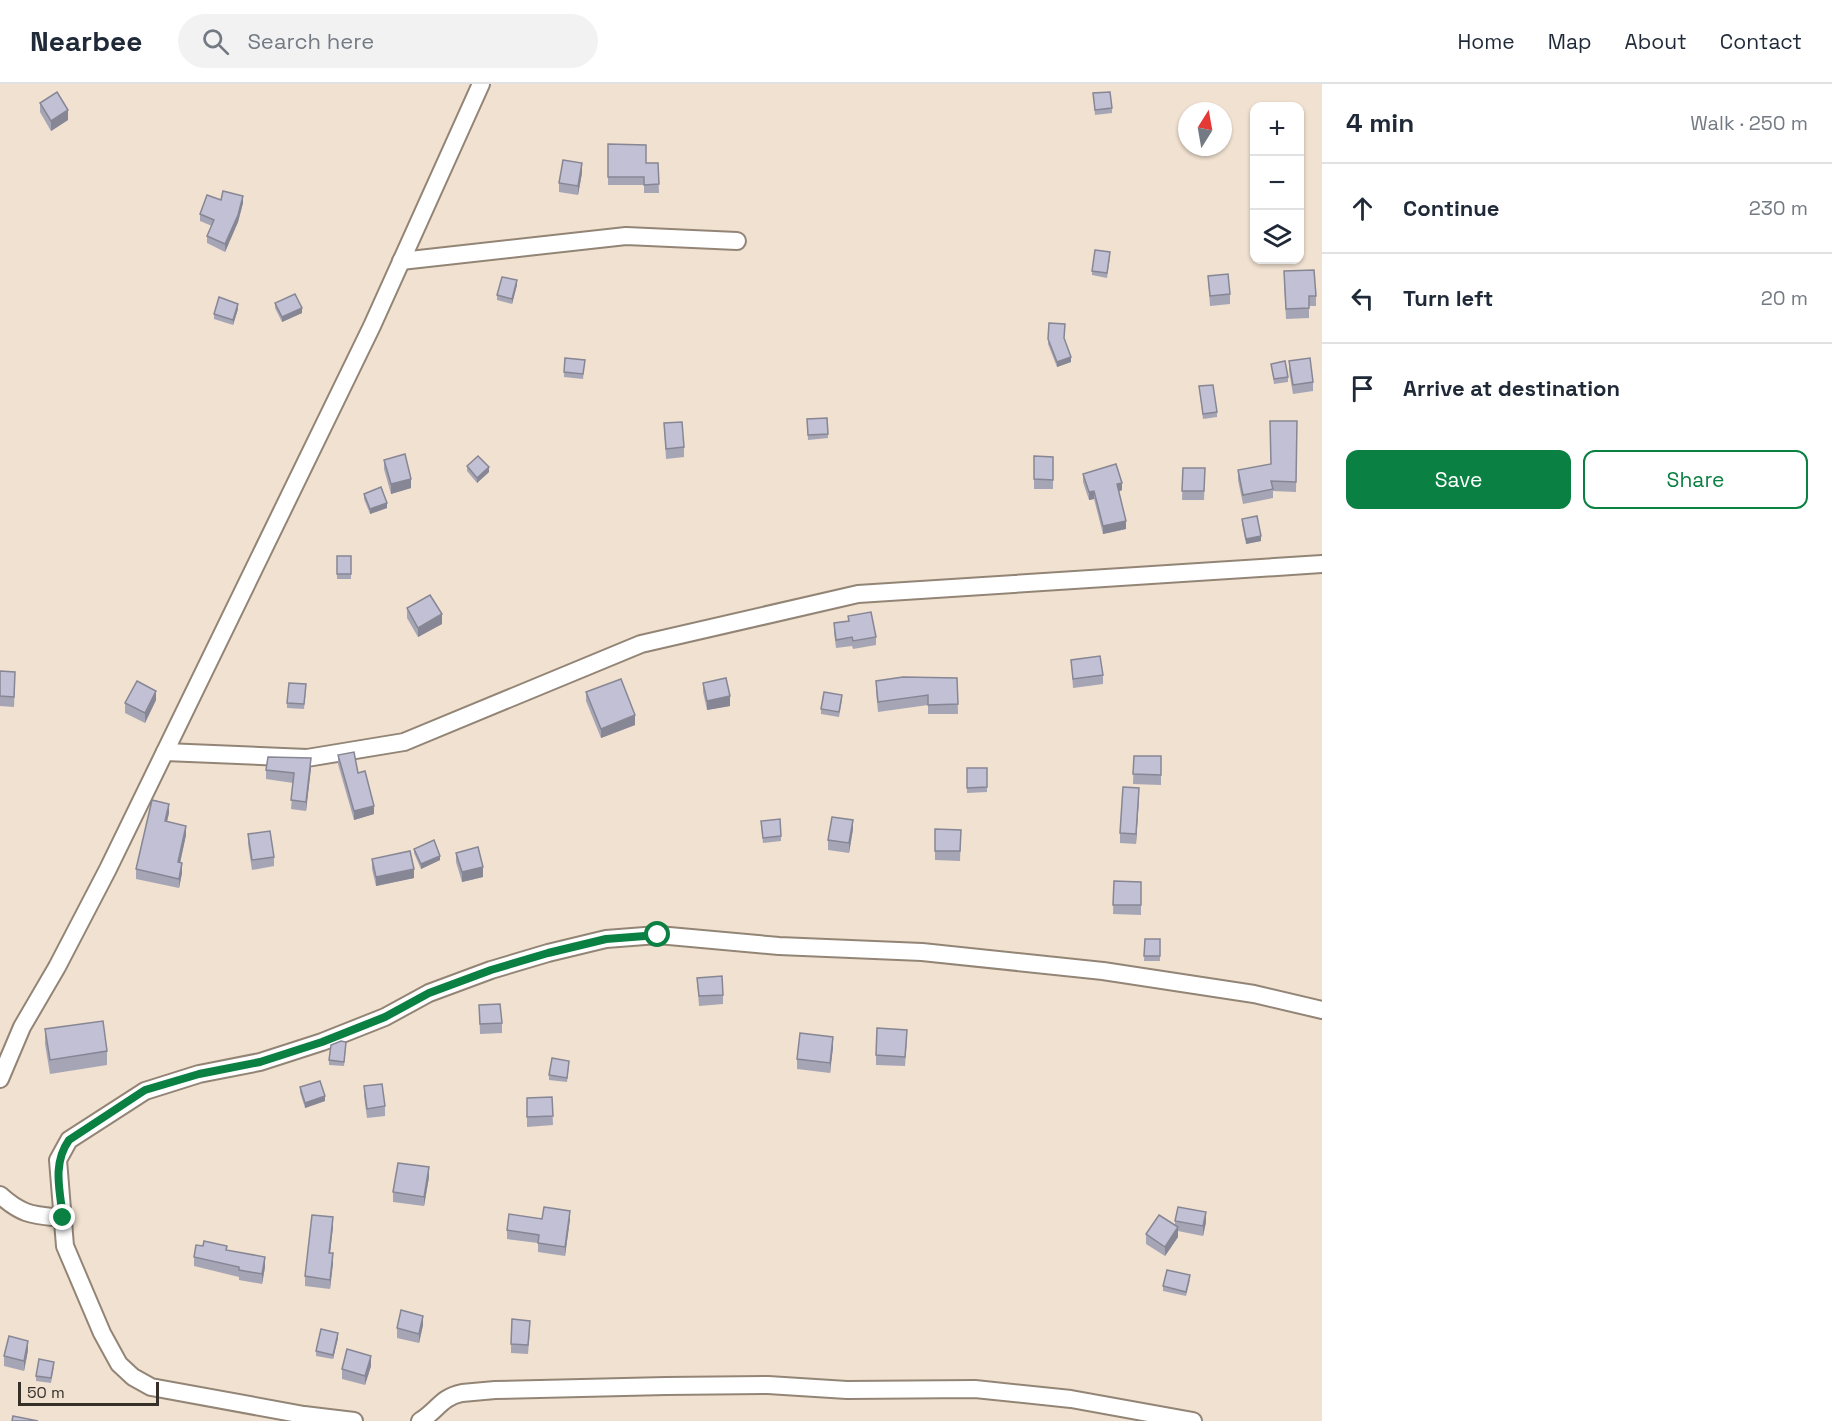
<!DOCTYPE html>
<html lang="en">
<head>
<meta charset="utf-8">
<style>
  :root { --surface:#fff; --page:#f2f2f3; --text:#1f2937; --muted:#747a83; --line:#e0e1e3; --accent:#0b8043 }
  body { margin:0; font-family:"Space Grotesk",sans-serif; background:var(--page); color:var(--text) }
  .controls { position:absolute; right:18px; top:18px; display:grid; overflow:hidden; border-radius:12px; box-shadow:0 2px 4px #0004 }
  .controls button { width:54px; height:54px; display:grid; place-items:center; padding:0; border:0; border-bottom:2px solid var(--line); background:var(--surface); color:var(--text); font:30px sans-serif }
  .compass { position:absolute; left:1178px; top:18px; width:54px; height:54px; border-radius:50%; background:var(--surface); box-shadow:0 2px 4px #0004; rotate:11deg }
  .scale { position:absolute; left:18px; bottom:15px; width:141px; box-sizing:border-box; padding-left:6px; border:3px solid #352f28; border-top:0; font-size:16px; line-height:21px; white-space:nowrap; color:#352f28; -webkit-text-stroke:4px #f0e1d0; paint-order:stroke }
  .stop { position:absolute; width:18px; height:18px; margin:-14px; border:4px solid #0b8043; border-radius:50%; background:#fff }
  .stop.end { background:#0b8043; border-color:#fff; box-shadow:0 2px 6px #0008 }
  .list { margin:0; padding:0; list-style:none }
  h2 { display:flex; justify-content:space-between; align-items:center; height:78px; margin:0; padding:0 24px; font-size:26px }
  h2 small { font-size:20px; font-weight:400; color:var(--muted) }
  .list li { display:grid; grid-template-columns:39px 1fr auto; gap:18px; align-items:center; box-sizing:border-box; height:90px; padding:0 24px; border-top:2px solid var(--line) }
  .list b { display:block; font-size:22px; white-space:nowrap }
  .list em { font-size:20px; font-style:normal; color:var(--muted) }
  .actions { display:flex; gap:12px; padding:18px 24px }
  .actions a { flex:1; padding:14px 0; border:2px solid var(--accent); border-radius:12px; text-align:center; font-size:21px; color:var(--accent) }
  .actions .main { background:var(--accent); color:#fff }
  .icon { flex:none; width:33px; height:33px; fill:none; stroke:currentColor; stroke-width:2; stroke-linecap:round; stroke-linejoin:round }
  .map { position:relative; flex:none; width:1322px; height:1337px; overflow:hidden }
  header { display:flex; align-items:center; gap:36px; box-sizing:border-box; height:84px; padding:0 30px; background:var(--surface); border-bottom:2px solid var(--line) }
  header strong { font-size:28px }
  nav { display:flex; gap:33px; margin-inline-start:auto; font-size:21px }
  .search { width:420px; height:54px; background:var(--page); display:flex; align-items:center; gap:15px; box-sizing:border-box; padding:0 21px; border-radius:33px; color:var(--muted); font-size:22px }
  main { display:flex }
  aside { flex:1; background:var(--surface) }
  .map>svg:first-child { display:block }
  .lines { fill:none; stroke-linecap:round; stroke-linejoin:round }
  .minor-casing { stroke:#938576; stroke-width:20 }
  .minor { stroke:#fff; stroke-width:16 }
  .wall { fill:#a6a5b6 }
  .shaded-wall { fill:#878694 }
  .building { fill:#c1c0d4; stroke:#878694; stroke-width:1.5 }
  .route { stroke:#0b8043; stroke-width:8 }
</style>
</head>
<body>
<header>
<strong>Nearbee</strong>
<div class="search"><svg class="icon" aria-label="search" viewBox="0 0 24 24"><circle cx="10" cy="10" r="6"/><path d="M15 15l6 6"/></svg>Search here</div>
<nav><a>Home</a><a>Map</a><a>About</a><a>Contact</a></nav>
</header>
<main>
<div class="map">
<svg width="1322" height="1337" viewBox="0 0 1322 1337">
  <rect width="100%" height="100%" fill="#f0e1d0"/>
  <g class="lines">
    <g class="minor-casing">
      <g id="minor">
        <polyline points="401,177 626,152 737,157"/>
        <polyline points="165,668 307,674 404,658 641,560 858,510 1322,480"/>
        <polyline points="0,995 22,943 57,883 108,785 372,242 481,0"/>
        <path d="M 0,1111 C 23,1132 34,1131 63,1134"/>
        <polyline points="354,1337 304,1331 151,1303 133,1293 119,1280 102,1249 65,1162 58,1076 69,1056 145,1007 199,990 260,978 322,958 385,933 429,909 491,886 548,869 606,855 658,851 779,862 922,868 1103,887 1254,910 1322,926"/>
        <path d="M 420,1337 C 437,1327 441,1313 462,1309 L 495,1306 L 666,1302 L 768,1301 L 847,1306 L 975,1305 L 1071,1315 L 1193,1337"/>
      </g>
    </g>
    <use href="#minor" class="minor"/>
  </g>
  <g class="wall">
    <polygon points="1093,9 1112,24 1112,29 1095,31"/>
    <polygon points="40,19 68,36 51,47 40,28"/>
    <polygon points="608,60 646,79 658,79 659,109 644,109 644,101 608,101"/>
    <polygon points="582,89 578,111 559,108 559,99"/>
    <polygon points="221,116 243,119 238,138 225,168 207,159 207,152 212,142 200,137 200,130"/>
    <polygon points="1110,173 1107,194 1092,191 1092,187"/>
    <polygon points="1208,192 1230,210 1230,220 1210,222"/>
    <polygon points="1284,197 1316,212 1316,222 1309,222 1309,234 1286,235"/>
    <polygon points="517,201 512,220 497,216 497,211"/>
    <polygon points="275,219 302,229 282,238 275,224"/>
    <polygon points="238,225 233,241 214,235 214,230"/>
    <polygon points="1049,239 1064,255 1071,278 1057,283 1048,260"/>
    <polygon points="585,276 583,295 564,293 564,288"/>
    <polygon points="1289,277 1313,298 1313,307 1293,310 1289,287"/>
    <polygon points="1271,280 1288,293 1288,298 1274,300"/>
    <polygon points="1199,302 1217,328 1217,333 1203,335"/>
    <polygon points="827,334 828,354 808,356 807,335"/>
    <polygon points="1297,337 1296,408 1273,407 1273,414 1243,420 1238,396 1238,386 1270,380"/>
    <polygon points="664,339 684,363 684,373 666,375"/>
    <polygon points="1034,372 1053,373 1053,405 1034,405"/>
    <polygon points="384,376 411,404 391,410 384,385"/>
    <polygon points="467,382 489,388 477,399 467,387"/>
    <polygon points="1183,384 1205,384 1204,416 1182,416"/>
    <polygon points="1083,390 1122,406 1118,408 1126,445 1103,450 1094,415 1089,416 1083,398"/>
    <polygon points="364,410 387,424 370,430 364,415"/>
    <polygon points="1242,435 1261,457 1246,460 1242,440"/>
    <rect x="337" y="472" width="14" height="23"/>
    <polygon points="407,524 442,540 418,553 407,534"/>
    <polygon points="848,532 876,553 876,561 853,565 852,562 836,564 834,548 834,539 848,537"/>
    <polygon points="1071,576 1103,591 1103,600 1073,604"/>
    <polygon points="0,587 15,598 14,623 0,622"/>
    <polygon points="957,594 958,630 928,630 928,621 878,628 876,607 876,597"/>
    <polygon points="703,599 730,622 707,626 703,608"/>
    <polygon points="306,605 304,625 287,624 287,619"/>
    <polygon points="586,608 635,641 601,654 586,617"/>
    <polygon points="156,616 145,639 125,629 125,619"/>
    <polygon points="842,616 839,633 821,630 821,625"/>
    <polygon points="338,671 358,689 374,730 354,736 338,680"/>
    <polygon points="1134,672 1161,672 1161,701 1133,700"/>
    <polygon points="311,684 306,727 291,725 293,699 266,695 266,686"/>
    <polygon points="967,684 987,684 987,708 967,709"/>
    <polygon points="1139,713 1136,760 1120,759 1120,749"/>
    <polygon points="169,729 167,737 186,751 180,779 182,789 179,804 136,795 136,785"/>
    <polygon points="761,741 781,752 781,757 763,759"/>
    <polygon points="853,745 849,769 828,766 828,756"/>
    <polygon points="935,745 961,746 960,777 935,776"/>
    <polygon points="248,750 274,773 274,782 252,786 248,760"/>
    <polygon points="414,765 440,776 421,785 414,769"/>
    <polygon points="456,769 483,793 462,798 456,778"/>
    <polygon points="372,775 414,794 376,802 372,785"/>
    <polygon points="1114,797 1141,798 1141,831 1113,830"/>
    <polygon points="1145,855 1160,855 1160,877 1144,877"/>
    <polygon points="697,894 723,911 723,920 699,922"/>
    <polygon points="479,921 502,939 502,949 480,950"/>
    <polygon points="45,945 107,967 107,981 50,990 45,960"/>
    <polygon points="907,955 905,982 876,981 876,971"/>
    <polygon points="346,962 344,982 329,981 329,976"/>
    <polygon points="833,963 830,989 797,985 797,975"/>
    <polygon points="569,981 567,998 549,996 549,991"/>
    <polygon points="364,1002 385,1022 385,1032 367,1034 364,1012"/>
    <polygon points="300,1003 325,1017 305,1024 300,1008"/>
    <polygon points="552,1013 553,1041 527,1043 527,1014"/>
    <polygon points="429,1093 424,1122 393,1118 393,1108"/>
    <polygon points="542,1135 570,1135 565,1172 538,1168 538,1159 507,1155 507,1146"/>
    <polygon points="1175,1137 1206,1138 1203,1152 1178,1147 1178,1153 1165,1172 1146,1160 1146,1150 1175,1142"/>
    <polygon points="333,1143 330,1169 333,1179 330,1205 305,1202 305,1192"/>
    <polygon points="227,1166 265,1183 262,1200 239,1196 239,1193 194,1182 194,1173"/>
    <polygon points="1190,1196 1186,1212 1163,1207 1163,1202"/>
    <polygon points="423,1241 419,1259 397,1254 397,1244"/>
    <polygon points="530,1246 528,1270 511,1269 511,1260"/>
    <polygon points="338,1254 333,1275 316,1272 316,1267"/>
    <polygon points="28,1266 24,1287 4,1282 4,1272"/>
    <polygon points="371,1282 365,1301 342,1295 342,1285"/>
    <polygon points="54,1283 51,1299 36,1297 36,1292"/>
  </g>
  <g class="shaded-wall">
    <polygon points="68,26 68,36 51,47 51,37"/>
    <polygon points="582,79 582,89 578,111 578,102"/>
    <polygon points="243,112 243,119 238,138 225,168 225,160"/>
    <polygon points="517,196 517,201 512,220 512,215"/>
    <polygon points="238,220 238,225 233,241 233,236"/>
    <polygon points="302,224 302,229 282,238 282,233"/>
    <polygon points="1071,273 1071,278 1057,283 1057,278"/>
    <polygon points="489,383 489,388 477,399 477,394"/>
    <polygon points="411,395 411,404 391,410 391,400"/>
    <polygon points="1122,399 1122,406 1117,408 1117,400"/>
    <polygon points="1094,407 1094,415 1089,416 1089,408"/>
    <polygon points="387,419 387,424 370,430 370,425"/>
    <polygon points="1126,437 1126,445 1103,450 1103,442"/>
    <polygon points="1261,452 1261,457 1246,460 1246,455"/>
    <polygon points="442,530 442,540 418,553 418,544"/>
    <polygon points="156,607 156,616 145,639 145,629"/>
    <polygon points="730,612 730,622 707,626 707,617"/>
    <polygon points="635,631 635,641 601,654 601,645"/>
    <polygon points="311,674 311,684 306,727 306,718"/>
    <polygon points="1139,704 1139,713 1136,760 1136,750"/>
    <polygon points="169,720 169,729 165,746 165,737"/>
    <polygon points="374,722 374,730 354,736 354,727"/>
    <polygon points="853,736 853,745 849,769 849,759"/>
    <polygon points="186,742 186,751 178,788 178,778"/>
    <polygon points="440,772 440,776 421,785 421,780"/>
    <polygon points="182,779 182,789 179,804 179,795"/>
    <polygon points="483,783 483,793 462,798 462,788"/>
    <polygon points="414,785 414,794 376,802 376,793"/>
    <polygon points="833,953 833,963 830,989 830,979"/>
    <polygon points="325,1012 325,1017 305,1024 305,1019"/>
    <polygon points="429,1083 429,1093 424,1122 424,1113"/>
    <polygon points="570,1127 570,1135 565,1172 565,1163"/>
    <polygon points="1206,1128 1206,1138 1203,1152 1203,1142"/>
    <polygon points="333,1133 333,1143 329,1178 329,1169"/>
    <polygon points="1178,1143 1178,1153 1165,1172 1165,1163"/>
    <polygon points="333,1169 333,1179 330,1205 330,1196"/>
    <polygon points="265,1173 265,1183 262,1200 262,1190"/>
    <polygon points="423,1232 423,1241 419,1259 419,1250"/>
    <polygon points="338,1249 338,1254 333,1275 333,1271"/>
    <polygon points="28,1257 28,1266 24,1287 24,1277"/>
    <polygon points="371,1272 371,1282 365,1301 365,1292"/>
  </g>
  <g class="building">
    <polygon points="57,8 68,26 51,37 40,19"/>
    <polygon points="1110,8 1112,24 1095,26 1093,9"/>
    <polygon points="608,60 646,61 646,79 658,79 659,100 644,101 644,93 608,93"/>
    <polygon points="563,76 582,79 578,102 559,99"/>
    <polygon points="223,107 243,112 238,131 225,160 207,152 214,136 200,130 207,111 221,116"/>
    <polygon points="1095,166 1110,168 1107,189 1092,187"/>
    <polygon points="1314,186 1316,212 1309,212 1309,224 1286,225 1284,187"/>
    <polygon points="1228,190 1230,210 1210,212 1208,192"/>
    <polygon points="502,193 517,196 512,215 497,211"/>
    <polygon points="295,210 302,224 282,233 275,219"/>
    <polygon points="219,213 238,220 233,236 214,230"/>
    <polygon points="1049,239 1065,240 1064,254 1071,273 1057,278 1048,255"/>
    <polygon points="565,274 585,276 583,290 564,288"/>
    <polygon points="1310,274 1313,298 1293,301 1289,277"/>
    <polygon points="1285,277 1288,293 1274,295 1271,280"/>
    <polygon points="1213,301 1217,328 1203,330 1199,302"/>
    <polygon points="827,334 828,350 808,351 807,335"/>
    <polygon points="1270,337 1297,337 1296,398 1271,397 1273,405 1243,411 1238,386 1271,380"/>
    <polygon points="682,338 684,363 666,365 664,339"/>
    <polygon points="405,370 411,395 391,400 384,376"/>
    <polygon points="478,372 489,383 477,394 467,382"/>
    <polygon points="1034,372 1053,373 1053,396 1034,395"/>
    <polygon points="1116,380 1122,399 1117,400 1126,437 1103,442 1094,407 1089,408 1083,390"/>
    <polygon points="1183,384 1205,384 1204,407 1182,407"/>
    <polygon points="381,403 387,419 370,425 364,410"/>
    <polygon points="1257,432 1261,452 1246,455 1242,435"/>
    <rect x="337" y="472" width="14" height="18"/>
    <polygon points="430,511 442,530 418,544 407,524"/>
    <polygon points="871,528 876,553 853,557 852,553 836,556 834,539 849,537 848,532"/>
    <polygon points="1100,572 1103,591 1073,595 1071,576"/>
    <polygon points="0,587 15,588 14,613 0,612"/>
    <polygon points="903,593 957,594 958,620 928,621 928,611 878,618 876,597"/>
    <polygon points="726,594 730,612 707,617 703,599"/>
    <polygon points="621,595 635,631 601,645 586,608"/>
    <polygon points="137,597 156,607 145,629 125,619"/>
    <polygon points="289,599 306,600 304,620 287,619"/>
    <polygon points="824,608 842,611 839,628 821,625"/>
    <polygon points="354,668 358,689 365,687 374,722 354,727 338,671"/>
    <polygon points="1134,672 1161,672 1161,691 1133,690"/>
    <polygon points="268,673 311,674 306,718 291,716 294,689 266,686"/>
    <polygon points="967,684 987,684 987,703 967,704"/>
    <polygon points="1123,703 1139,704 1136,750 1120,749"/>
    <polygon points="152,716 169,720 165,737 186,742 178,778 182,779 179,795 136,785"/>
    <polygon points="832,733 853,736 849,759 828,756"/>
    <polygon points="780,735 781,752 763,754 761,737"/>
    <polygon points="935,745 961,746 960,767 935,767"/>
    <polygon points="270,747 274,773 252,776 248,750"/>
    <polygon points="434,756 440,772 421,780 414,765"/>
    <polygon points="478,763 483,783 462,788 456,769"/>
    <polygon points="410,767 414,785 376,793 372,775"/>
    <polygon points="1114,797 1141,798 1141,821 1113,821"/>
    <polygon points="1145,855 1160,855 1160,872 1144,872"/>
    <polygon points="722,892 723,911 699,912 697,894"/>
    <polygon points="500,920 502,939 480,940 479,921"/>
    <polygon points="103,937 107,967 50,976 45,945"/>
    <polygon points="877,944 907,946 905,973 876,971"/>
    <polygon points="800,949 833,953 830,979 797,975"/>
    <polygon points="341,957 346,958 344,978 329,976 331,961"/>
    <polygon points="552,974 569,977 567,994 549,991"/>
    <polygon points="320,997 325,1012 305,1019 300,1003"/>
    <polygon points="382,1000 385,1022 367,1025 364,1002"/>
    <polygon points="552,1013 553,1032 527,1033 527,1014"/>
    <polygon points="398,1079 429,1083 424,1113 393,1108"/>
    <polygon points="544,1123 570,1127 565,1163 538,1159 539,1151 507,1146 509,1130 542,1135"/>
    <polygon points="1178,1123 1206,1128 1203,1142 1175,1137"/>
    <polygon points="312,1131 333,1133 329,1169 333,1169 330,1196 305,1192"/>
    <polygon points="1159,1131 1178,1143 1165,1163 1146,1150"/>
    <polygon points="204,1157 227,1162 226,1166 265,1173 262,1190 239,1186 239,1183 194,1173 196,1161 203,1162"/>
    <polygon points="1167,1186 1190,1191 1186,1208 1163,1202"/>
    <polygon points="401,1226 423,1232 419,1250 397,1244"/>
    <polygon points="512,1235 530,1237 528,1261 511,1260"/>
    <polygon points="321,1245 338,1249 333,1271 316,1267"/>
    <polygon points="9,1252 28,1257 24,1277 4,1272"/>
    <polygon points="347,1265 371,1272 365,1292 342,1285"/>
    <polygon points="39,1275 54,1278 51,1294 36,1292"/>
    <polygon points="13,1332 38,1337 12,1337"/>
  </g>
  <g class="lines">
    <path class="route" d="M 63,1134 C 60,1107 52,1080 69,1056 L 145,1006 L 199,990 L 260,978 L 322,958 L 385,933 L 429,909 L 491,886 L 548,869 L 606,855 L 658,851"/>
  </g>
</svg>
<div class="controls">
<button>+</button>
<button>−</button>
<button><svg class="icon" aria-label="layers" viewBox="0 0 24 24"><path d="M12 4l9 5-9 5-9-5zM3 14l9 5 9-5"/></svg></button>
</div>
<svg class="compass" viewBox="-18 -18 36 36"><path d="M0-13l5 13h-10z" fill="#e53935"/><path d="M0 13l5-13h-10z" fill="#747a83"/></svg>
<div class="scale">50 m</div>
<div class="stop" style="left:658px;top:851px"></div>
<div class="stop end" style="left:63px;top:1134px"></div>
</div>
<aside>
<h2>4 min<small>Walk · 250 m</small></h2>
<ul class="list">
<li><svg class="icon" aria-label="ahead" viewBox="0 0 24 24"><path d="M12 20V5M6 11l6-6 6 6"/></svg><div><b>Continue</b></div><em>230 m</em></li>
<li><svg class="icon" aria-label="left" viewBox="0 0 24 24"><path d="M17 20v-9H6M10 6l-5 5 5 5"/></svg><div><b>Turn left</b></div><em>20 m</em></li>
<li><svg class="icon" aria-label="arrive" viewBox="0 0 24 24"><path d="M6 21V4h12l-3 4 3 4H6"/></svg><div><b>Arrive at destination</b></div></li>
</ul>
<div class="actions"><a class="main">Save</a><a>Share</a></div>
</aside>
</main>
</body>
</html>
